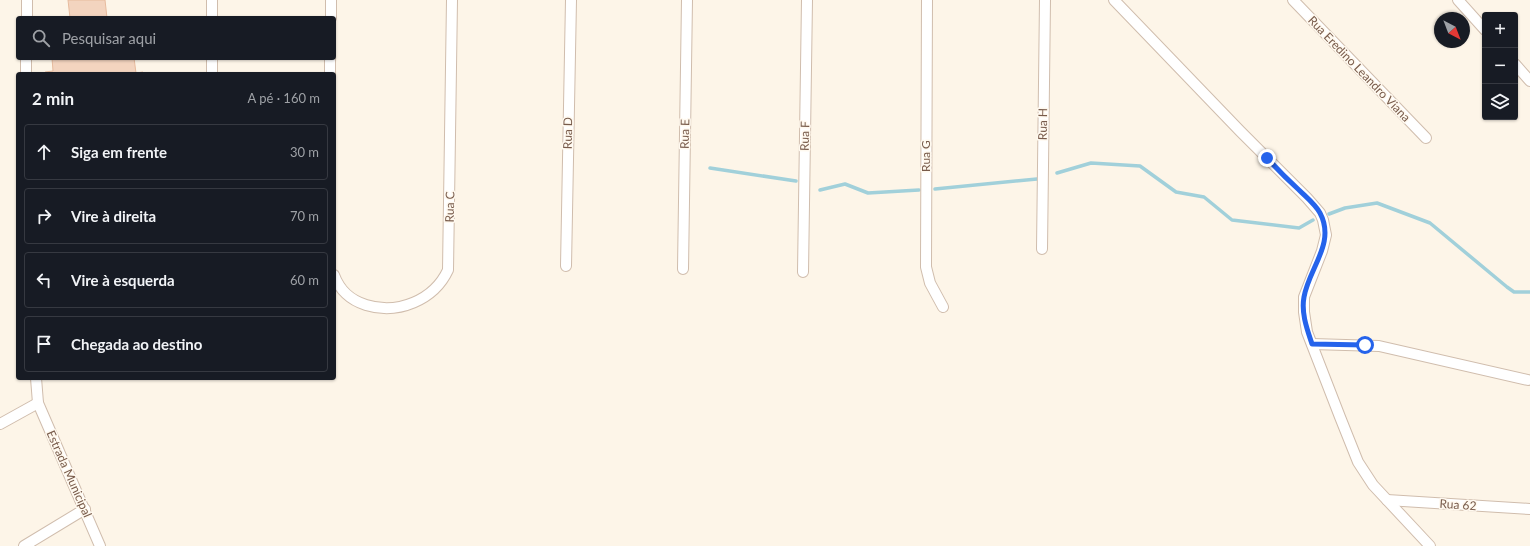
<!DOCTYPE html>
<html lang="pt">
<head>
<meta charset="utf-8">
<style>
  :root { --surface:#171b24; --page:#20242c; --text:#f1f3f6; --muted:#9ea1a6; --line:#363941 }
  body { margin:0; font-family:Lato,sans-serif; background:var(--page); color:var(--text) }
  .controls { position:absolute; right:12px; top:12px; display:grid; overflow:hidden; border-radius:4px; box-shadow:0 1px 3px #0004 }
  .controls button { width:36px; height:36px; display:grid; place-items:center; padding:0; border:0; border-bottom:1px solid var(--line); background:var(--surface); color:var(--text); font:20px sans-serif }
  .compass { position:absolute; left:1434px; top:12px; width:36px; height:36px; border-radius:50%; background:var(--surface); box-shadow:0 1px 3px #0004; rotate:138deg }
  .stop { position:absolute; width:12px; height:12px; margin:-9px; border:3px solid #2563eb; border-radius:50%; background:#fff }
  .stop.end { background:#2563eb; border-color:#fff; box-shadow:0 1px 4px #0008 }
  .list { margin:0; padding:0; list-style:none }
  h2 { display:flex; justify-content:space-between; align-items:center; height:52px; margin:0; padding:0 16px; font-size:17px }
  h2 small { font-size:13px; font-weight:400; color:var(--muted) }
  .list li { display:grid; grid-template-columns:26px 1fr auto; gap:12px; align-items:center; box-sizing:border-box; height:56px; margin:0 8px 8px; padding:0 8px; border:1px solid var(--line); border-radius:4px }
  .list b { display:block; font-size:15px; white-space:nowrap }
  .list em { font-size:13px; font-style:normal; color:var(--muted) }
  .icon { flex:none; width:22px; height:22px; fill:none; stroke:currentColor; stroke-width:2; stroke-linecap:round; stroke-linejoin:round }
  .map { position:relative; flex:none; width:1530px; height:546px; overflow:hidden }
  .search { position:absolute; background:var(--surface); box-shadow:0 1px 3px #0004; left:16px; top:16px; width:320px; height:44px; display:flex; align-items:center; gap:10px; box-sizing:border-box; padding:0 14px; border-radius:4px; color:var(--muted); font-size:15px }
  .panel { position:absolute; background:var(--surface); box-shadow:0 1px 3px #0004; left:16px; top:72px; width:320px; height:308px; border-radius:4px }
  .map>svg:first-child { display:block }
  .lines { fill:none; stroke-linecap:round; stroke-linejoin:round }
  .stream { stroke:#a1d0da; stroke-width:3.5 }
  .building { fill:#f3d4bf; stroke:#e7bb9e }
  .minor-casing { stroke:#d0bdad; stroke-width:12 }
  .minor { stroke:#fff; stroke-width:10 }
  .route { stroke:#2563eb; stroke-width:5 }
  .labels { text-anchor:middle; stroke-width:3; stroke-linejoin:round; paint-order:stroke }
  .street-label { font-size:12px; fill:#785b4b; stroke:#fff9ef }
</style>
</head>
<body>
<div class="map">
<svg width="1530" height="546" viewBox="0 0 1530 546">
  <rect width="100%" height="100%" fill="#fdf5e8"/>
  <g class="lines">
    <g class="stream">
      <polyline points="710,168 796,181"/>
      <polyline points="1057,173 1091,163 1140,166 1176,192 1204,197 1232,220 1299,228 1313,220"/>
      <polyline points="935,189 1037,179"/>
      <polyline points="820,190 845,184 868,193 919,190"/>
      <polyline points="1329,214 1345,208 1377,203 1430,223 1507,287 1514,292 1530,292"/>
    </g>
  </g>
  <g class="building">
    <polygon points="68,0 105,0 107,18 70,18"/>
    <polygon points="52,58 134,58 136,73 143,72 143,74 45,74 45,72 53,71"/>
  </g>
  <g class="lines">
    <g class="minor-casing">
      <g id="minor">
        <polyline points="212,0 212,18"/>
        <polyline points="927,0 926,267 930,283 943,307"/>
        <polyline points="1114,0 1240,131 1307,198 1320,213 1323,220 1326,235 1322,251 1304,297 1304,312 1307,332 1340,417 1358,462 1373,485 1430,546"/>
        <polyline points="1293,0 1426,138"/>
        <polyline points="1458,0 1485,30"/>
        <polyline points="27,18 27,0"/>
        <polyline points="331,18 331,0"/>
        <polyline points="212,58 212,74"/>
        <polyline points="1515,64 1530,81"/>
        <polyline points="26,74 26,58"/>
        <polyline points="330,74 330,58"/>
        <polyline points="1042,249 1045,0"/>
        <polyline points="566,266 571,0"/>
        <polyline points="683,269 687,0"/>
        <polyline points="803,272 807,0"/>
        <path d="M 334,275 C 340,291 350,300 366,305 C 398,315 434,300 448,270 L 452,0"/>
        <polyline points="1312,344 1379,346 1528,380"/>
        <polyline points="36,378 38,403 100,546"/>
        <polyline points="0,424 38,403"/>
        <polyline points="1387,500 1530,509"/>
        <polyline points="24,546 85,509"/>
      </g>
    </g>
    <use href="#minor" class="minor"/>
  </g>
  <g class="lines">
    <path class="route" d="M 1267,158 C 1277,169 1288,180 1299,190 C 1306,197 1315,204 1320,213 C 1336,243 1309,268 1304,297 C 1301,313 1307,329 1312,344 L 1365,345"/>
  </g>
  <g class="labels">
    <g class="street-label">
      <text transform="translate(1359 69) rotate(46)" y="4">Rua Eredino Leandro Viana</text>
      <text transform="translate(1043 124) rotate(-89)" y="4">Rua H</text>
      <text transform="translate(568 133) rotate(-89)" y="4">Rua D</text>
      <text transform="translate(685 134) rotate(-89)" y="4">Rua E</text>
      <text transform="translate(805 136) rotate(-89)" y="4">Rua F</text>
      <text transform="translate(926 156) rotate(-90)" y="4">Rua G</text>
      <text transform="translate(450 207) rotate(-89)" y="4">Rua C</text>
      <text transform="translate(69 474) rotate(66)" y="4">Estrada Municipal</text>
      <text transform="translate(1458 505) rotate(4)" y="4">Rua 62</text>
    </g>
  </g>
</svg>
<div class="controls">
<button>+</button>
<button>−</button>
<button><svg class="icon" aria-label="layers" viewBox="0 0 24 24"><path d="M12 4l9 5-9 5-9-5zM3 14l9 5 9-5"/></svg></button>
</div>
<svg class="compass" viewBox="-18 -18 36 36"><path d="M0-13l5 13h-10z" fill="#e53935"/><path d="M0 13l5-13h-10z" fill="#9ea1a6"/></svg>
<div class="stop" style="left:1365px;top:345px"></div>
<div class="stop end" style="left:1267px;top:158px"></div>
<div class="search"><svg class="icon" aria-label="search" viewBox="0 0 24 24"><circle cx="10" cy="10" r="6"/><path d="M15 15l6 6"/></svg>Pesquisar aqui</div>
<section class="panel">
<h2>2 min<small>A pé · 160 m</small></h2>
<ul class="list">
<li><svg class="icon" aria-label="ahead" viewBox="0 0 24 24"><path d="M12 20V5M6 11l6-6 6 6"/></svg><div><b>Siga em frente</b></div><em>30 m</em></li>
<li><svg class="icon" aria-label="right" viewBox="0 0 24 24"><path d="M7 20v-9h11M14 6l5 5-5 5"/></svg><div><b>Vire à direita</b></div><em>70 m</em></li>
<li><svg class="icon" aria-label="left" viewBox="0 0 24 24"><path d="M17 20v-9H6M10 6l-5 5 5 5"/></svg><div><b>Vire à esquerda</b></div><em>60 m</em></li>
<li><svg class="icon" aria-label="arrive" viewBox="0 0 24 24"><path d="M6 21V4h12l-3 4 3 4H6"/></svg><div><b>Chegada ao destino</b></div></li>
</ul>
</section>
</div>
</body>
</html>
